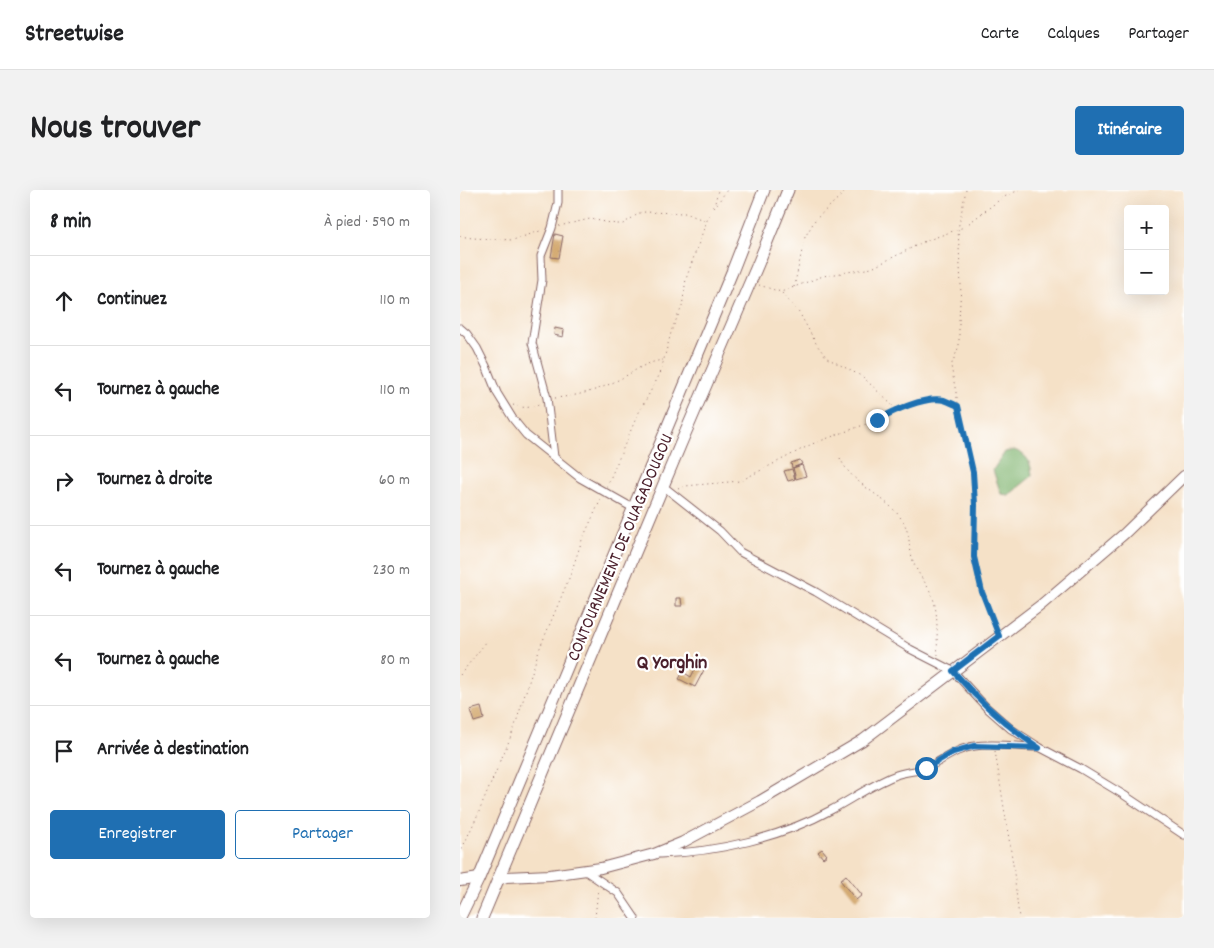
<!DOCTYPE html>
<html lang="fr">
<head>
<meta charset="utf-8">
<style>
  :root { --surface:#fff; --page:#f2f2f2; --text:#202124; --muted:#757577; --line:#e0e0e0; --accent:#1f6fb2 }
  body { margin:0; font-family:Dekko,sans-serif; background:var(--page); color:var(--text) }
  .controls { position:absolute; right:15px; top:15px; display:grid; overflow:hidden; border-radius:5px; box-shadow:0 5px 20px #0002 }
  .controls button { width:45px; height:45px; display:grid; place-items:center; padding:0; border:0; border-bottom:1px solid var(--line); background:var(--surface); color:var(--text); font:25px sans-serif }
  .stop { position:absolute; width:15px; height:15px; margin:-11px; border:4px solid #1f6fb2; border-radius:50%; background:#fff }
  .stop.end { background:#1f6fb2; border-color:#fff; box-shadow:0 1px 5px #0008 }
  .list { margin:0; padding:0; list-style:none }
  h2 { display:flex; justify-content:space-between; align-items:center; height:65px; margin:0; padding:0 20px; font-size:21px }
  h2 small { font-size:16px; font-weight:400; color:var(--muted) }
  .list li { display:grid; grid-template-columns:32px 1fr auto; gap:15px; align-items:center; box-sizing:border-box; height:90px; padding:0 20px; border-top:1px solid var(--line) }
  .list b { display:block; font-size:19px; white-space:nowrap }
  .list em { font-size:16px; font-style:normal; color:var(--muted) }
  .actions { display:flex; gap:10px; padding:15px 20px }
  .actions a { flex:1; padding:11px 0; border:1px solid var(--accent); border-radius:5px; text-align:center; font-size:18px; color:var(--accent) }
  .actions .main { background:var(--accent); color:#fff }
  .icon { flex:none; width:28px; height:28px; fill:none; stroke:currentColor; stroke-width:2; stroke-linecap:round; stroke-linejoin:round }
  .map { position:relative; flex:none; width:724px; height:728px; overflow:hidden; border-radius:5px }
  header { display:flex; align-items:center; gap:30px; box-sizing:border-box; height:70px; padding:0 25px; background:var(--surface); border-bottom:1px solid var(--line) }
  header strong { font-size:24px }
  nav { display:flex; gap:28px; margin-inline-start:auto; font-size:18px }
  .intro { display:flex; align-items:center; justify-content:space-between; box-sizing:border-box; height:120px; padding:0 30px }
  h1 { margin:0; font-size:35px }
  .button { padding:12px 22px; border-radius:5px; background:var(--accent); color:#fff; font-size:18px; font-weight:700 }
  main { display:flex; gap:30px; padding:0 30px }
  aside { flex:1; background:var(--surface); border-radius:5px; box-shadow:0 5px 20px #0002 }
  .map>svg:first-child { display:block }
  .forest { fill:#83b672; stroke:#666a4e }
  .building { fill:#d4ab73 }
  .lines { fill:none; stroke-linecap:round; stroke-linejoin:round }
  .minor-casing { stroke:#866362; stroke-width:9 }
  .secondary-casing { stroke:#866362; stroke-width:12 }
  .trunk-casing { stroke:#866362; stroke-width:13 }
  .path { stroke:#866362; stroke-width:1; stroke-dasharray:1 4; stroke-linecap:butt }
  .minor { stroke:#fff; stroke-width:7 }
  .secondary { stroke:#fff; stroke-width:10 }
  .trunk { stroke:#fff; stroke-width:11 }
  .route { stroke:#1f6fb2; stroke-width:6 }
  .labels { text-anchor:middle; stroke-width:4.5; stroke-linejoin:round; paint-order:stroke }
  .street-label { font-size:18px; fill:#4a1f2b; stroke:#fff }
  .quarter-label { font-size:20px; font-weight:bold; fill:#4a1f2b; stroke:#fff }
</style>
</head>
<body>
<header>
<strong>Streetwise</strong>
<nav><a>Carte</a><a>Calques</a><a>Partager</a></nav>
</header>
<div class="intro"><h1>Nous trouver</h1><a class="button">Itinéraire</a></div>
<main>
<aside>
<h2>8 min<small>À pied · 590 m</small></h2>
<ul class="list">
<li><svg class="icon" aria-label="ahead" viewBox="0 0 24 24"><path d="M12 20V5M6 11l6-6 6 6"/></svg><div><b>Continuez</b></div><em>110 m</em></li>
<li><svg class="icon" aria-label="left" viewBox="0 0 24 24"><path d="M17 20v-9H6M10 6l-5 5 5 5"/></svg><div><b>Tournez à gauche</b></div><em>110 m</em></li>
<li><svg class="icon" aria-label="right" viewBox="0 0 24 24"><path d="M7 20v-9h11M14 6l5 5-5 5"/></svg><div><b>Tournez à droite</b></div><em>60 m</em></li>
<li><svg class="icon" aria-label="left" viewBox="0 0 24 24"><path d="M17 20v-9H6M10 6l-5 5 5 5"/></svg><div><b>Tournez à gauche</b></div><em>230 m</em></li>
<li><svg class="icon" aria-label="left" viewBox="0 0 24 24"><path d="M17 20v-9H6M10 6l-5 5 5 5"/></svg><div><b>Tournez à gauche</b></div><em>80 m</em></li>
<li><svg class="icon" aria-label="arrive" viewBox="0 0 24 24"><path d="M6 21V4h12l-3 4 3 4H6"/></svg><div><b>Arrivée à destination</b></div></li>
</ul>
<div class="actions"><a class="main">Enregistrer</a><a>Partager</a></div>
</aside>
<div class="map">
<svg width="724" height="728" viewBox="0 0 724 728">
  <rect width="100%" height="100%" fill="#fff"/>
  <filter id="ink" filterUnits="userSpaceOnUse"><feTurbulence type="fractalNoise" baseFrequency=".02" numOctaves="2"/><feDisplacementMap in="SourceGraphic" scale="10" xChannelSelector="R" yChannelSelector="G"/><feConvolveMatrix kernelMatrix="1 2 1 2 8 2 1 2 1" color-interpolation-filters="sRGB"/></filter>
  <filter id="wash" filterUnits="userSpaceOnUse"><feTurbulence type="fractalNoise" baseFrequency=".0096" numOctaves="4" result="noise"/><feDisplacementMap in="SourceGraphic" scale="20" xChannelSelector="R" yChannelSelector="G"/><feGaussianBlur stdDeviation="1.12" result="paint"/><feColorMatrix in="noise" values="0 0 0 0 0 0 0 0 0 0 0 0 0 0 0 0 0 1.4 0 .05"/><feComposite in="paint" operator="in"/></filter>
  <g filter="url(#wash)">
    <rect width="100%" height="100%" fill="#f5e1c7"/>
    <path class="forest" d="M 554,260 C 568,265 571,273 572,286 L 549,305 L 541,304 L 533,280 L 545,262 Z"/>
    <g id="blocks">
      <g class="building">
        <polygon points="95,44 103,46 99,68 91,67"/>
        <polygon points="95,138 104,140 103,147 94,145"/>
        <polygon points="340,270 342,274 332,278 331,273"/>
        <polygon points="342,275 346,286 336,289 333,278"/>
        <polygon points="332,279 335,289 328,291 324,281"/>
        <polygon points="216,408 221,408 222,416 216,416"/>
        <polygon points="230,470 245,478 235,497 219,489 223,482 231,487 235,479 227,475"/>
        <polygon points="21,517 24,529 14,532 10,520"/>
        <polygon points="362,659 367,665 363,668 358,662"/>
        <polygon points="386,685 402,705 396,710 380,690"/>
      </g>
    </g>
  </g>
  <g filter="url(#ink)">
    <use href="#blocks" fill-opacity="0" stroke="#866362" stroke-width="1"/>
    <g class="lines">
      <g class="minor-casing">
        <g id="minor">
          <polyline points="0,138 7,144 17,158 26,176 37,203 53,229 66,245 120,288 173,318"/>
          <polyline points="94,267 87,208 72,153 82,90 81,66 92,38 98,13 98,0"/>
          <polyline points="203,296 260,341 280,362 356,402 450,459 493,481 526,517 551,539 579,557 621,579 664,605 724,645"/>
          <path d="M 200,664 C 257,662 320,648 371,620 C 392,609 411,595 434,586 C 444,581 457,582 467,578 C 483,570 497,558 515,556 C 536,553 558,557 579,557"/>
          <polyline points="124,680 158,703 175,728"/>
        </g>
      </g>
      <g class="secondary-casing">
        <g id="secondary">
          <polyline points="38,690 46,687 90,685 141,678 194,664 223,652 300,611 403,550 581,415 664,344 724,286"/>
          <polyline points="0,691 19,688"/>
        </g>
      </g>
      <g class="trunk-casing">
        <g id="trunk">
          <polyline points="0,727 19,688 272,82 304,0"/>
          <polyline points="22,728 221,253 298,74 328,0"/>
        </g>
      </g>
      <g class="path">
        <polyline points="506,0 498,39 501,95 499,131 499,156 491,176 504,245 513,282 515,315 515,367 522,402 536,438"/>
        <polyline points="254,17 258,0"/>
        <polyline points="99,36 130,29 156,34 163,34 181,22 225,23 246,31"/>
        <polyline points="0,46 12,48 53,50 83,40"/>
        <polyline points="299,95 321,102 363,86 412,78 463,52 504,37 542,8 559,0"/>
        <polyline points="334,97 345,47 355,30 387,0"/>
        <polyline points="322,103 340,124 357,155 367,168 403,187 436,219"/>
        <path d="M 95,208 C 116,206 137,201 156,191 C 175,182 182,173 203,170"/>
        <path d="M 53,215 C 62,218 72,219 80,213"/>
        <path d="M 380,268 C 392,295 423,304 440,327 C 451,340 448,358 454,374 C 459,386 469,396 473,408 C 479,426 476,447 478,465"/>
        <polyline points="147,296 177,226 200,184 212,139 222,117 226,89 242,44 249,25 267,0"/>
        <polyline points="218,299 225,296 280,291 352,254 417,230 437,220 451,214 482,210 498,216"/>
        <polyline points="0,485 27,451"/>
        <polyline points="535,561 553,674 559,728"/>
        <polyline points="0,663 18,624 54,539 79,460 110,386 122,350 141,309"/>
        <polyline points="135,728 138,699"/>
      </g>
      <use href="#minor" class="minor"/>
      <use href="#secondary" class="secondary"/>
      <use href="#trunk" class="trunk"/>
    </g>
  </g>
  <g class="lines" filter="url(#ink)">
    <path class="route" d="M 417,230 C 433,221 465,206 484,210 C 489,212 494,214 498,216 L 513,282 L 515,315 L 514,367 L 522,402 L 539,446 L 493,481 C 519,511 546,536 579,558 L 514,556 L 493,562 L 466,578"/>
  </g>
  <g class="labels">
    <g class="street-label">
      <text transform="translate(159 357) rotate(-67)" y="6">CONTOURNEMENT DE OUAGADOUGOU</text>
    </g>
    <g class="quarter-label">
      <text x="212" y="478">Q Yorghin</text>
    </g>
  </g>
</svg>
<div class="controls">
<button>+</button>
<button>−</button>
</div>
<div class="stop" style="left:466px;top:578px"></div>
<div class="stop end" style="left:417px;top:230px"></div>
</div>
</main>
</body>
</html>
